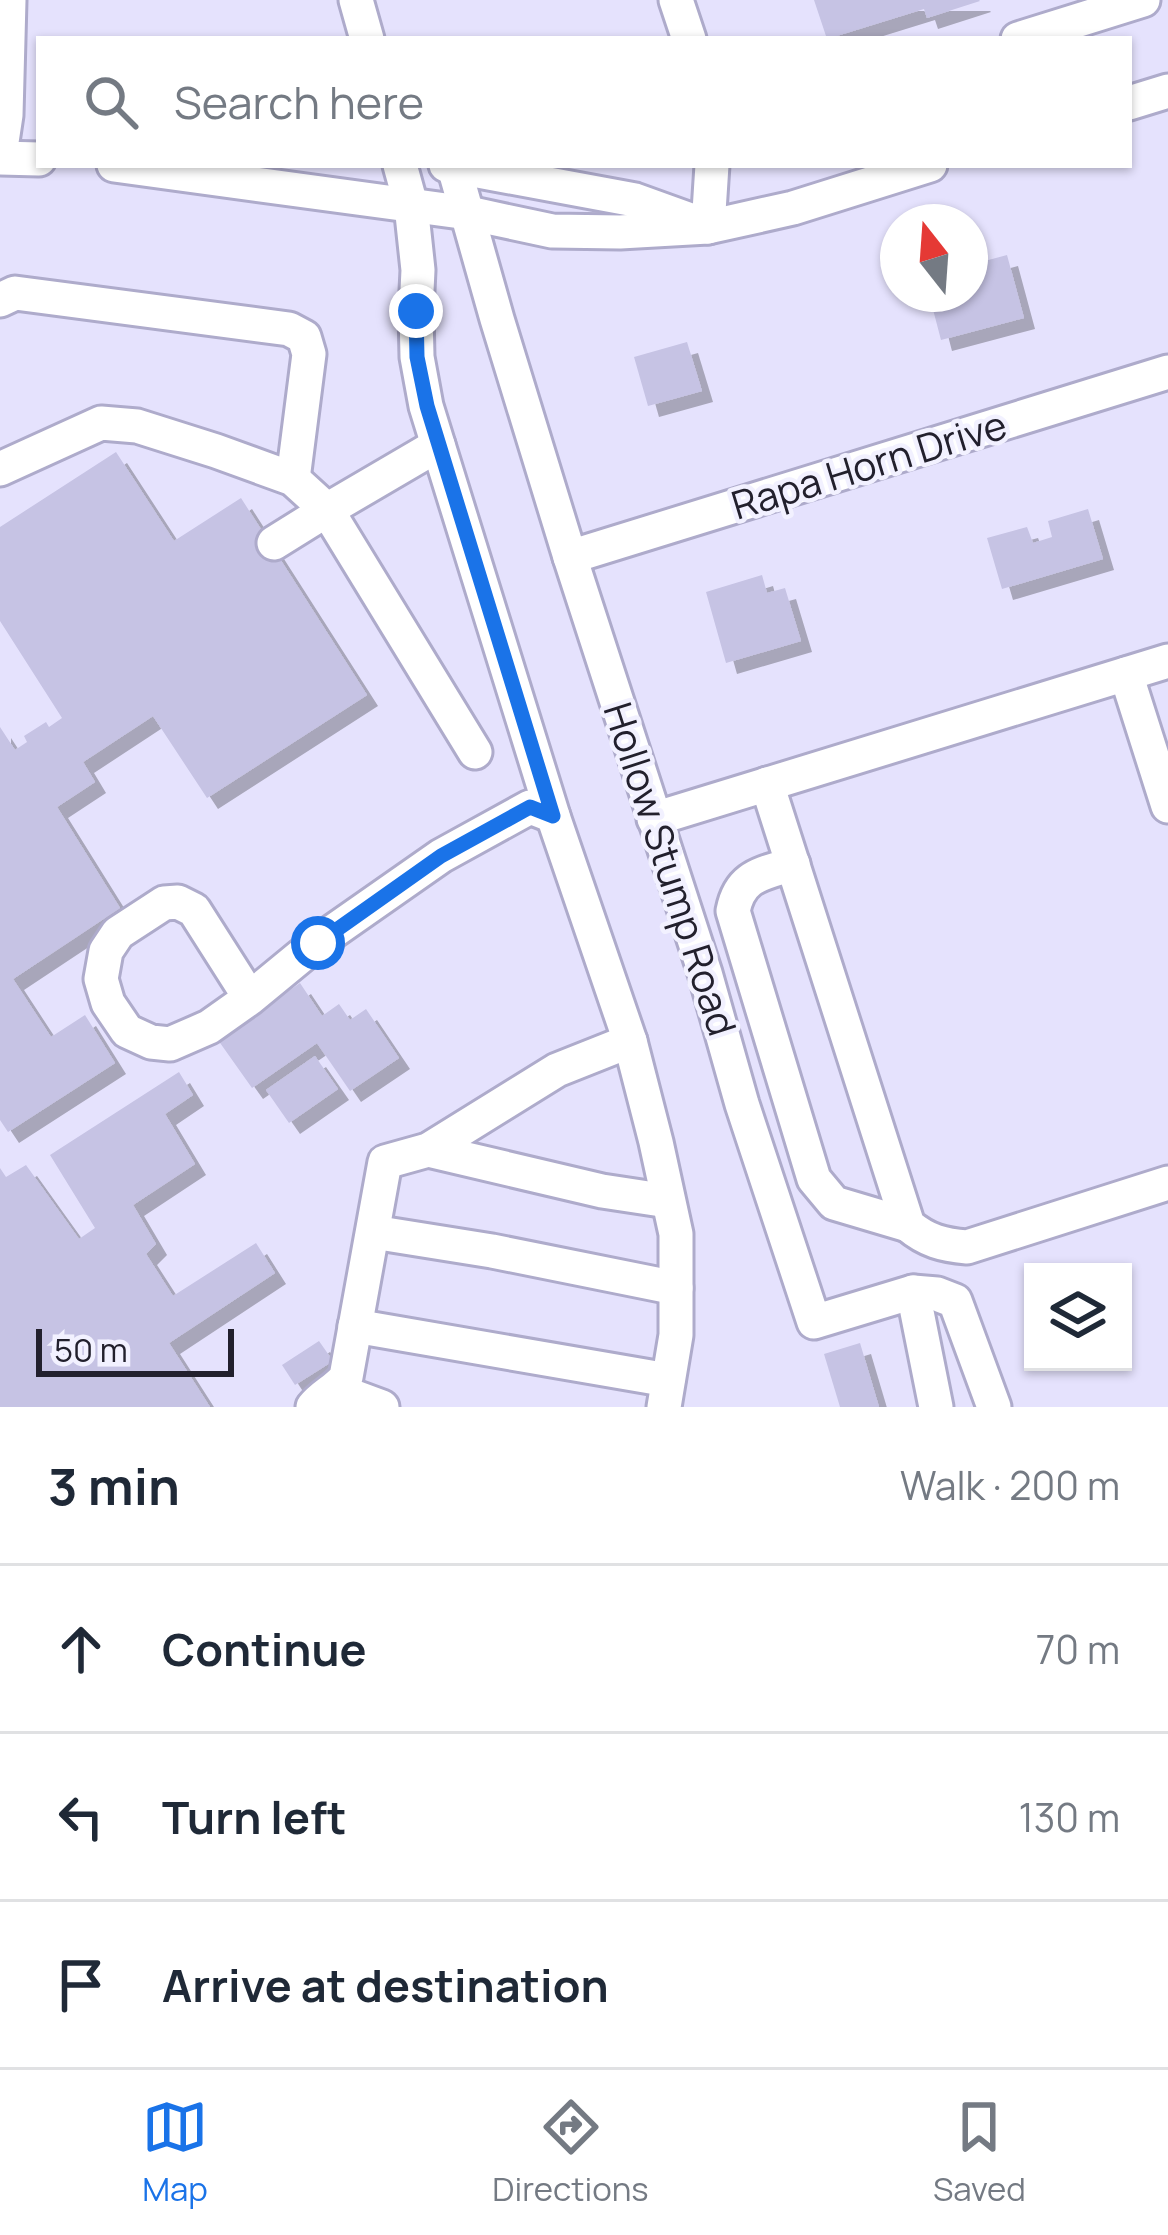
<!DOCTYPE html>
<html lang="en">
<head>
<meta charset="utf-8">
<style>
  :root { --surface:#fff; --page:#f6f6f7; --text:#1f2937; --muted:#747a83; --line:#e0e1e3; --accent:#1a73e8 }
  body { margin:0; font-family:Manrope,sans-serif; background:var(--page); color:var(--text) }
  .controls { position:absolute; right:36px; bottom:36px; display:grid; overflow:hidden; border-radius:0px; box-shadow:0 3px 9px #0004 }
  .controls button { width:108px; height:108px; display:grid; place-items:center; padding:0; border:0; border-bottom:3px solid var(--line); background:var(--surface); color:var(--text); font:60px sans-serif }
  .compass { position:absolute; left:880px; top:204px; width:108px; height:108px; border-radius:50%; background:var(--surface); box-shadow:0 3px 9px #0004; rotate:343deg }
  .scale { position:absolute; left:36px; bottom:30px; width:198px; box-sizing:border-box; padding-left:12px; border:6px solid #22202d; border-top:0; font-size:33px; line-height:42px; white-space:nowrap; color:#22202d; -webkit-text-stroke:9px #f2f1ff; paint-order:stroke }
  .stop { position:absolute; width:36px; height:36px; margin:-27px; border:9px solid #1a73e8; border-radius:50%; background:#fff }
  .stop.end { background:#1a73e8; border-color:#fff; box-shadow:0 3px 12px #0008 }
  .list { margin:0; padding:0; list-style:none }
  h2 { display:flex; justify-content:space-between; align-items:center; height:156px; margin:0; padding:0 48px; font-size:51px }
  h2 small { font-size:39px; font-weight:400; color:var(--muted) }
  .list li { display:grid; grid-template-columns:78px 1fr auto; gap:36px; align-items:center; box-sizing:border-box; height:168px; padding:0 48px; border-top:3px solid var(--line) }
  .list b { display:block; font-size:45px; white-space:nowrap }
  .list em { font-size:39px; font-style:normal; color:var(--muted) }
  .icon { flex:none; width:66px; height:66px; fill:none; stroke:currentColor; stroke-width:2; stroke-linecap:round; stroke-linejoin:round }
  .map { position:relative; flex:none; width:1168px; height:1407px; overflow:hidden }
  .search { position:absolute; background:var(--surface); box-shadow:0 3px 9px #0004; left:36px; right:36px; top:36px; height:132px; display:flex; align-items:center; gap:30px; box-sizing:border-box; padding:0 42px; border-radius:0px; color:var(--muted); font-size:45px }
  .sheet { height:660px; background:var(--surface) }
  nav { display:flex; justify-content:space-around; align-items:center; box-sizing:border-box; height:168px; border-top:3px solid var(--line); background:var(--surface); font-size:33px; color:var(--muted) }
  nav a { display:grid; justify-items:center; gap:6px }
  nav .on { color:var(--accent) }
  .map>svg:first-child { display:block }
  .building { fill:#c6c3e4; filter:url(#shadow) }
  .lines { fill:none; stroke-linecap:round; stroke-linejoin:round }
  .minor-casing { stroke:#aeabcb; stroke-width:39 }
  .minor { stroke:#fff; stroke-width:33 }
  .route { stroke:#1a73e8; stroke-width:15 }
  .labels { text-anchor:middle; stroke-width:9; stroke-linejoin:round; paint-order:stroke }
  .street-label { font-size:39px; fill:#22202d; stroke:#f2f1ff }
</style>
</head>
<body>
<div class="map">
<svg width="1168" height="1407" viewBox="0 0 1168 1407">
  <defs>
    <filter id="shadow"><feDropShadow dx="11" dy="11" stdDeviation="0" flood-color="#0004"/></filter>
  </defs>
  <rect width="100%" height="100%" fill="#e5e2fd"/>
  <g class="building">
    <polygon points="814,0 979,0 980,1 927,18 924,9 827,39"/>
    <polygon points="1007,255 1024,318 941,340 930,298 945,294 970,294 970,265"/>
    <polygon points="687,342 702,391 648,406 634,357"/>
    <polygon points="116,452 174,541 241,498 367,695 207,798 153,716 83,762 95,782 57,807 120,908 13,979 51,1037 85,1015 115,1063 8,1132 0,1120 0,727 15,750 27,742 24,736 46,722 49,727 62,718 0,621 0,527"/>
    <polygon points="1088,509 1103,559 1002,589 987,538 1027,527 1033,543 1052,537 1048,521"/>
    <polygon points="762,575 767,593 785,588 801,641 726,663 706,592"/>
    <polygon points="300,983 322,1016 339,1004 350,1020 366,1009 399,1058 350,1091 317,1043 252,1088 218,1040"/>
    <polygon points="315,1056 338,1089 289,1123 266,1090"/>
    <polygon points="179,1072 193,1095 165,1114 195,1164 133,1205 156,1244 146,1254 173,1296 256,1243 275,1273 169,1343 210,1407 0,1407 0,1168 6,1177 26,1165 79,1239 95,1228 50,1155"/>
    <polygon points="319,1341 333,1361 295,1385 282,1365"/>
    <polygon points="860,1343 879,1407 840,1407 824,1354"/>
  </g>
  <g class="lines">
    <g class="minor-casing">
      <g id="minor">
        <polyline points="356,0 367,39"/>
        <polyline points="676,0 689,39"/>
        <polyline points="1018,39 1143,0"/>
        <polyline points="1129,103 1168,91"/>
        <polyline points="0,155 6,115 9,0"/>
        <polyline points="0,158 39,159"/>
        <polyline points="114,165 468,213 552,231 620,232 708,227 793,208 930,165"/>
        <polyline points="400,165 411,205 418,270 416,311 417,357 426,406 553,816 630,1041 656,1142 676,1234 676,1335 664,1407"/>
        <polyline points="446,165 635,200 696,222"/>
        <polyline points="454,167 497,319 570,557 705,973 742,1104 814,1322 913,1292 937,1294 955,1301 994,1407"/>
        <polyline points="708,227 712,165"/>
        <polyline points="0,300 15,293 289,329 304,337 309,354 293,479"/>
        <polyline points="438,445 327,510 475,752"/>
        <polyline points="0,469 101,423 137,426 216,451 293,479 327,510 274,543"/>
        <polyline points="570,557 1168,372"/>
        <polyline points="1126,674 1168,806"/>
        <path d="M 767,784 L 908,1225 C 927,1241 943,1245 967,1247 L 1168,1183"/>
        <polyline points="654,819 1168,661"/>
        <path d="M 793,864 C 762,874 740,875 733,911 L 814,1179 L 834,1203 L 908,1225"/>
        <polyline points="250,998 194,910 178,902 164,903 118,933 106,951 101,979 108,1003 127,1031 151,1042 170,1044 209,1027 250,998 318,942 441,856 530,807 553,816"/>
        <polyline points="428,1150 602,1191 668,1201"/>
        <polyline points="373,1232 492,1251 676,1288"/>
        <polyline points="913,1292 936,1407"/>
        <polyline points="355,1326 668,1380"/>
        <polyline points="336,1390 382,1407"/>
        <path d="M 313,1407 C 322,1395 336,1390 346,1377 L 385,1162 L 428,1150 L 557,1070 L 630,1041"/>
      </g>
    </g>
    <use href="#minor" class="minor"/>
  </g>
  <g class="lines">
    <polyline class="route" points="318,943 441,856 530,807 553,816 427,406 417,357 416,311"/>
  </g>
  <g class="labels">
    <g class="street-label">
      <text transform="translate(869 465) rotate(-17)" y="14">Rapa Horn Drive</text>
      <text transform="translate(670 869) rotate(72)" y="14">Hollow Stump Road</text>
    </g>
  </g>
</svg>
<div class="controls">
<button><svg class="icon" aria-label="layers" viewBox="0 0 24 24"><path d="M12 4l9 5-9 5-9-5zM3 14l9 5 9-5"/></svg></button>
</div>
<svg class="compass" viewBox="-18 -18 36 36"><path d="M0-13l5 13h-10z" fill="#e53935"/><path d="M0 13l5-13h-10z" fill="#747a83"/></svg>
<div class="scale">50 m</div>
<div class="stop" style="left:318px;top:943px"></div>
<div class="stop end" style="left:416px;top:311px"></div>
<div class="search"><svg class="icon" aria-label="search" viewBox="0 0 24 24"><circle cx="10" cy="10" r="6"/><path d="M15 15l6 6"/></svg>Search here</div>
</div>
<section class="sheet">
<h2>3 min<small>Walk · 200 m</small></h2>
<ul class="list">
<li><svg class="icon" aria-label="ahead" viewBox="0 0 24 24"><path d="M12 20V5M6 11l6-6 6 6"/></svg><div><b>Continue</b></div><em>70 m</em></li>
<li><svg class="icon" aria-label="left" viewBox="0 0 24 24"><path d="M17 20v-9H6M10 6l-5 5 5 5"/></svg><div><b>Turn left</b></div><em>130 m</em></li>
<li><svg class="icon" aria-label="arrive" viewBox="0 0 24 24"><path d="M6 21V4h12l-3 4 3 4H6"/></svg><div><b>Arrive at destination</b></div></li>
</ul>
</section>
<nav>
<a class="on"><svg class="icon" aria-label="map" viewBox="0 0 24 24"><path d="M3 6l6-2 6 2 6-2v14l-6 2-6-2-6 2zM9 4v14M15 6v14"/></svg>Map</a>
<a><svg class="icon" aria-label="directions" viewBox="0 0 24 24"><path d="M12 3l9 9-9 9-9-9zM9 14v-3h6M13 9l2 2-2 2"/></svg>Directions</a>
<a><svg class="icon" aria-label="saved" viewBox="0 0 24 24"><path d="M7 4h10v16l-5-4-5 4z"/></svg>Saved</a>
</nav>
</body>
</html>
